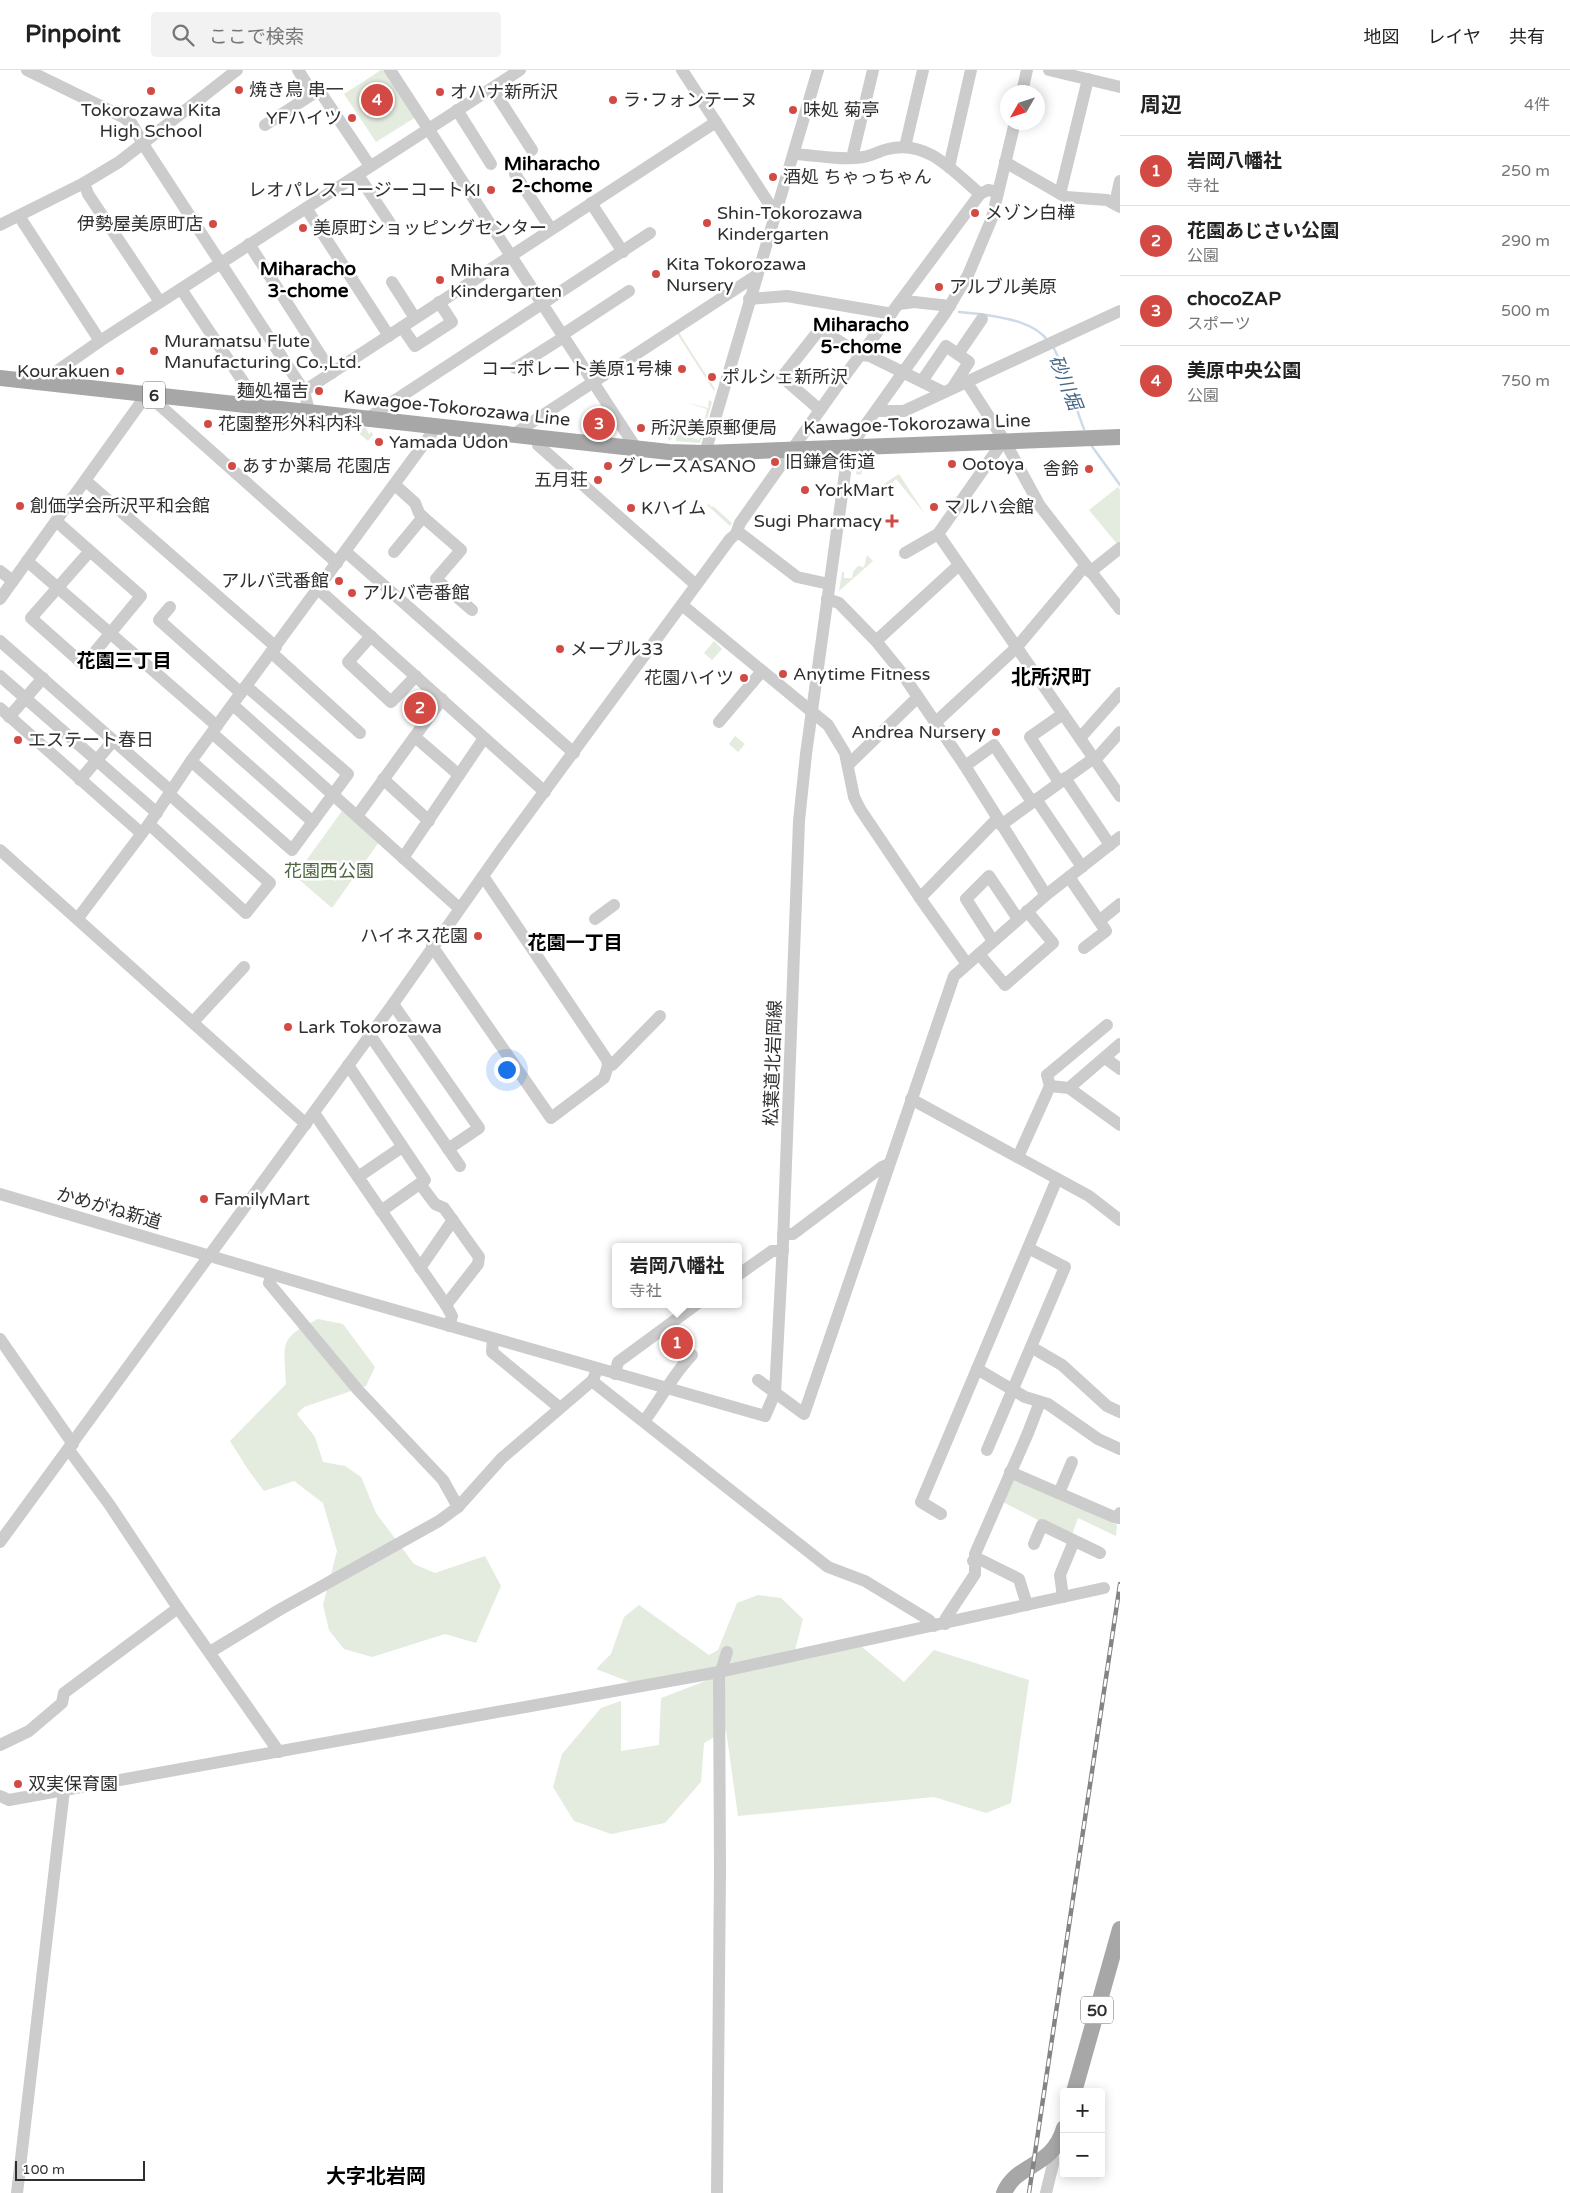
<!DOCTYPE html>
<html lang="ja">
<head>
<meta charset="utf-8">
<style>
  :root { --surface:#fff; --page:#f2f2f2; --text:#222; --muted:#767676; --line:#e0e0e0; --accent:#d34a45 }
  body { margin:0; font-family:"Varela Round","Noto Sans JP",sans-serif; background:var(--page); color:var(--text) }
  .controls { position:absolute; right:15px; bottom:15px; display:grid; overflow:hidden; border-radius:5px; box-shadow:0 2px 12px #0003 }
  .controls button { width:45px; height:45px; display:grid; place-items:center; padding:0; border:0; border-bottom:1px solid var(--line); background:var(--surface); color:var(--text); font:25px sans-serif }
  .compass { position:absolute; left:1000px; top:15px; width:45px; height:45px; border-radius:50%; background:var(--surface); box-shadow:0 2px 12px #0003; rotate:231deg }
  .scale { position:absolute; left:15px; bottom:12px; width:130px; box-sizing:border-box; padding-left:5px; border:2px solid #2f2f2f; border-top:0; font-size:14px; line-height:18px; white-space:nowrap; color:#2f2f2f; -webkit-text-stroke:4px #fff; paint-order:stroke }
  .you { position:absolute; left:506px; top:999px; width:18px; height:18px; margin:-12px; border:4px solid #fff; border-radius:50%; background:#1a73e8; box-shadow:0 0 0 8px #1a73e833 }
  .badge { display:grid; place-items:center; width:32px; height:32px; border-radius:50%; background:var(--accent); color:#fff; font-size:16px; font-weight:700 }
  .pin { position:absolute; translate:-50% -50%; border:2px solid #fff; box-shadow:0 1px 5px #0006 }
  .popup { position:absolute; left:612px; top:1173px; width:130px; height:65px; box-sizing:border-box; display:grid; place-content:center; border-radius:5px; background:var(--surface); filter:drop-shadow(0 1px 4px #0005); font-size:16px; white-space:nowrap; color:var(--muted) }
  .popup b { font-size:19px; color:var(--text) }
  .popup::after { content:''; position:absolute; left:50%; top:100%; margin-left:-10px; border:10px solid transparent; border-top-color:var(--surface) }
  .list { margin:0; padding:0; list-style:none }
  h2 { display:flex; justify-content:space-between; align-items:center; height:65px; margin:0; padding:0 20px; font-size:21px }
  h2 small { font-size:16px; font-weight:400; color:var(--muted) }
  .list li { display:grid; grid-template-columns:32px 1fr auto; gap:15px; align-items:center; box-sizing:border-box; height:70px; padding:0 20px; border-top:1px solid var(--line) }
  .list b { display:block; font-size:19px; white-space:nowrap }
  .list p { margin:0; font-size:16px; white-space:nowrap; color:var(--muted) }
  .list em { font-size:16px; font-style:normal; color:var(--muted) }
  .icon { flex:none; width:28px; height:28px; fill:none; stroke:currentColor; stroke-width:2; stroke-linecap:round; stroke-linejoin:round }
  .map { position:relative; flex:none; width:1120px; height:2123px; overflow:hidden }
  header { display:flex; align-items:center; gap:30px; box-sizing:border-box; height:70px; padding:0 25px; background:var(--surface); border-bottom:1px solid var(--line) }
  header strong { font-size:24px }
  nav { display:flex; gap:28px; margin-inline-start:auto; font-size:18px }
  .search { width:350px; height:45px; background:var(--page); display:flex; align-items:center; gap:12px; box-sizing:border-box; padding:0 18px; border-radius:5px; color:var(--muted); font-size:19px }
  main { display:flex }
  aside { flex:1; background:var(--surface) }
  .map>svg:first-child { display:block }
  .green { fill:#e4ebdf }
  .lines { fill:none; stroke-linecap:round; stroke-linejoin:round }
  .stream { stroke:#cddbe9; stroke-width:2.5 }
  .minor { stroke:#ccc; stroke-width:12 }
  .major { stroke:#a7a7a7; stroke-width:16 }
  .rail-casing { stroke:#848484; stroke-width:4.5 }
  .rail { stroke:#fff; stroke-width:2.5; stroke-dasharray:8; stroke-linecap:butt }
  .poi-dot { fill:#d34a45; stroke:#fff; stroke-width:2 }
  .labels { text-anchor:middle; stroke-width:5; stroke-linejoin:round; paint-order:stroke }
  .shield { fill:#fff; stroke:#6d6d6d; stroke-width:1 }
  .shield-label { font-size:16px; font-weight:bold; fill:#2f2f2f }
  .poi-label { font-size:18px; fill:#2f2f2f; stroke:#fff; text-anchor:start }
  .street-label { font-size:18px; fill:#2f2f2f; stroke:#fff }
  .park-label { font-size:18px; fill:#4f6741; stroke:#fff }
  .neighbourhood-label { font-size:19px; font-weight:bold; fill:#000; stroke:#fff }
  .water-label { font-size:19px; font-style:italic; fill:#466889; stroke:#fff }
  .quarter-label { font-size:20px; font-weight:bold; fill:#000; stroke:#fff }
</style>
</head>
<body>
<header>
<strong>Pinpoint</strong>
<div class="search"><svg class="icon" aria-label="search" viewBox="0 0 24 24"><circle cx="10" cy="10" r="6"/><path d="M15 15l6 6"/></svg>ここで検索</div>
<nav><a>地図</a><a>レイヤ</a><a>共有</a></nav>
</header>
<main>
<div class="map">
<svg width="1120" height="2123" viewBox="0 0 1120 2123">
  <rect width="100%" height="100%" fill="#fff"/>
  <g class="green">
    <polygon points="381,0 385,0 416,47 376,72 344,24"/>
    <polygon points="678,261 715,319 714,321 676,262"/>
    <polygon points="709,330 712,332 700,373 676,371 676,365 678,364 699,370 707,339 685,332 708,338"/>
    <polygon points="241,345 237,354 231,354 230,357 237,358 236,361 229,359 223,365 220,362 231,350 234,352"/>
    <polygon points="673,348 676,348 672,369 668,371 669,363 665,357"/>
    <polygon points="360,357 366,358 369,364 372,361 372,364 374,364 368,371 356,361"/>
    <polygon points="868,386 872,386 872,393 876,399 863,397 861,405 856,404 857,395"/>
    <polygon points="899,404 925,444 896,409 890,415 894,419 886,428 887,417 884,416 885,413"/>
    <polygon points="1118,417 1120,420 1120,473 1118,475 1089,440"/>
    <polygon points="708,434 712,437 713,436 732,453 730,456 707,435"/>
    <polygon points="867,485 873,491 839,521 842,502 844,502 844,508 852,508 853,502 858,496 864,497"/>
    <polygon points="714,571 722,579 712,590 704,583"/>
    <polygon points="423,622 435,631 420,651 408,642"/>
    <polygon points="735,666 745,674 738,682 729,674"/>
    <polygon points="342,741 379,772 332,838 295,806"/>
    <path d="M 318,1249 L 343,1254 L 375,1297 L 366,1316 L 304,1337 L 297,1344 L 315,1367 L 323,1392 L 345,1396 L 361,1407 L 376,1443 L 414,1494 L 435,1503 L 485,1486 L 501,1516 L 476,1573 L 445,1564 L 372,1587 L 344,1579 L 329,1560 L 323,1535 L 337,1481 L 323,1433 L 294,1411 L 264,1421 L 249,1401 L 230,1371 L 286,1314 C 284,1272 278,1269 318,1249 Z"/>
    <polygon points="1014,1406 1117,1455 1116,1466 1078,1448 1071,1467 1003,1432"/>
    <polygon points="758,1525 781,1528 803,1549 792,1592 862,1577 904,1612 934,1580 1029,1610 1011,1733 986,1743 934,1727 738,1746 726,1660 704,1673 701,1712 665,1753 611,1764 574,1751 553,1717 562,1684 601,1638 621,1631 621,1681 659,1675 661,1628 711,1609 630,1612 596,1599 611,1584 624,1547 639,1535 709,1585 718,1580 737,1533"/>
  </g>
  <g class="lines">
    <g class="stream">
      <polyline points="959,242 980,244"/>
      <path d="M 986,245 C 1006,248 1036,253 1048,271"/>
      <path d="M 1053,277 C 1068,303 1073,332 1084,359"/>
      <polyline points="1091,375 1120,415"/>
    </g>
    <g class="minor">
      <polyline points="27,0 123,47 132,54 143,74 304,321 309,341"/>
      <polyline points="298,0 313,24"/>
      <polyline points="390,0 636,378"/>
      <polyline points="682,0 775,143"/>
      <polyline points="1049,0 1120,17"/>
      <polyline points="492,18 532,80"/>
      <polyline points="1022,22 1027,0"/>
      <polyline points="457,40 491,94"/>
      <polyline points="265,55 319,20 370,96"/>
      <polyline points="905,77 923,0"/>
      <path d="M 794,84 C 814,85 843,91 863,87 C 871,86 879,81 888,79 C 927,69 953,101 980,124"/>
      <polyline points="852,88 873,0"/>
      <polyline points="1005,92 1066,127 1107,130 1120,137"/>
      <polyline points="949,97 971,0"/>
      <polyline points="515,104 551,159"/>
      <polyline points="358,105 390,153"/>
      <polyline points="84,113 88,124 160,232"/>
      <polyline points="1060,124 1088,9"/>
      <polyline points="591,133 623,182"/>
      <polyline points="1115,133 1120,111"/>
      <polyline points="306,138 389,266"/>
      <polyline points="19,146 100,271"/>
      <polyline points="0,155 84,113 119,92 237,0"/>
      <polyline points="249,174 332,303"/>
      <polyline points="392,212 415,248"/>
      <polyline points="181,219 260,337"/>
      <polyline points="749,229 787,226 887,243 892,243"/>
      <polyline points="899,234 914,232 950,236"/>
      <polyline points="402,257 415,276 452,252 439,232"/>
      <polyline points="562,265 629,221"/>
      <polyline points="958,284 982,249"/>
      <polyline points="515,298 564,267"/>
      <polyline points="922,311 946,276 969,292 953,317"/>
      <polyline points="966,311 1004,370 1040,436 1120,539"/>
      <polyline points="40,313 100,271 520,0"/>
      <polyline points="304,321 716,52"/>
      <polyline points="820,340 782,307 820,259 861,285 870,286 943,322"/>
      <polyline points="876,341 904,341 1120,241"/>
      <polyline points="368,348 650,163"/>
      <polyline points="514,364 757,205"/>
      <polyline points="539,367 538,375 696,515"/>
      <polyline points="1004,370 938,464 1120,726"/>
      <polyline points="705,383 818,0"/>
      <polyline points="86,411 276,577"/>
      <polyline points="395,415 415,433 419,443 423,447"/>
      <polyline points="56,451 141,526 84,595 31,548 90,481"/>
      <polyline points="736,464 740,453 835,319 980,124 988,120 998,122"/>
      <polyline points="346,482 574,683"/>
      <polyline points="394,482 423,447 461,480 436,509 472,540"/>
      <polyline points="905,483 938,464"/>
      <polyline points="27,491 217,656"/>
      <polyline points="0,501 13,511"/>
      <polyline points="1090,502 1120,478"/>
      <polyline points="318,519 545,722"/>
      <polyline points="0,529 147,324 337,493"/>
      <polyline points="827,529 839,533 876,571 901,602 965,696 1046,825"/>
      <polyline points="682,535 828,655 845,683 854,727 860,739 920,828"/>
      <polyline points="170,537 159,550 241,623"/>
      <polyline points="371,566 348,592 391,632 416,606"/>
      <polyline points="0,571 171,721"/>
      <polyline points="876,571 959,495"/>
      <polyline points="272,583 360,663"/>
      <polyline points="0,606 157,743"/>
      <polyline points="233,635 459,838"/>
      <polyline points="0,638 141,763"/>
      <polyline points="9,647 43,608"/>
      <polyline points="719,652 762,601"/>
      <polyline points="936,652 1016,578 1085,496"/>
      <polyline points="212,663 313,752"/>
      <polyline points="415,667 459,705"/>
      <polyline points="1080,668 1120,623"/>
      <polyline points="1095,690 1120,662"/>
      <polyline points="191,691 292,780 348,704 246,616"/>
      <polyline points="848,695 918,627"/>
      <polyline points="965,696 994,675 1032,732"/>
      <polyline points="1065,708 1110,775"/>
      <polyline points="383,709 429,751"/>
      <polyline points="80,710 113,671"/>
      <polyline points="1059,712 1030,667 1063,644"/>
      <polyline points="1036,729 1082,797"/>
      <polyline points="357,746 442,629"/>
      <polyline points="149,754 246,843 270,813 169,724"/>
      <polyline points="1001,755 1094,688"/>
      <polyline points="0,780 306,1054"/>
      <polyline points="403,788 484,668"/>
      <polyline points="483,806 607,990 608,996"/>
      <polyline points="1069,807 1106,861 1084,878"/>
      <polyline points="78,848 149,754 191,691 437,356"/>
      <polyline points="595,849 614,835"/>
      <polyline points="1099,851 1120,834"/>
      <polyline points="993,871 966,829 989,806 1018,849"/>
      <polyline points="432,876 551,1048 604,1008 608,996 612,995 660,946"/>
      <polyline points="979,884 1005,915 1053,873 1027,841"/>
      <polyline points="967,894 920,828 997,749"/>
      <polyline points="393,934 479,1058 448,1079"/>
      <polyline points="193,952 244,897"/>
      <polyline points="370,965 460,1096"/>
      <polyline points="1105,988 1120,999"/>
      <polyline points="348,995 425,1110 381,1141"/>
      <polyline points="1050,1016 1047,1005 1107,955"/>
      <polyline points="1069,1018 1120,1055"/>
      <polyline points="911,1029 1089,1126 1120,1150"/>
      <polyline points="314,1043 446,1235 452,1246 449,1256"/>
      <polyline points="1018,1087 1050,1016 1069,1018 1120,974"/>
      <polyline points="358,1107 402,1077"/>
      <polyline points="420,1114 435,1134 444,1138 479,1187 478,1194 446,1235"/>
      <polyline points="0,1124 342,1225 765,1346 775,1323 783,1173 799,751 806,684 846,396 857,367 946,242 968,205 992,148 1015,52"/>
      <polyline points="783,1164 793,1164 882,1097 889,1094"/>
      <polyline points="420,1198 453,1150"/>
      <polyline points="272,1205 269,1213 358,1320 443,1410 458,1437"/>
      <polyline points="738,1205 772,1181 783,1181"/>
      <polyline points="0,1269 73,1374"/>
      <polyline points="493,1269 492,1282 560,1338"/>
      <polyline points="1031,1277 1062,1295 1107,1336 1120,1342"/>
      <polyline points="977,1299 1025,1327 1048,1334 1098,1369 1120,1379"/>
      <polyline points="615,1304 618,1292 697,1234"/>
      <polyline points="758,1310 804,1344 954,906 1046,825 1120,767"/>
      <polyline points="592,1311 828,1497 865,1511 929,1550 934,1556"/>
      <path d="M 645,1350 C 661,1329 673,1304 692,1285"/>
      <polyline points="69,1380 109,1434 178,1538 279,1682"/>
      <polyline points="987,1380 1065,1197 1028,1178"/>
      <polyline points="1010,1402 1114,1447 1118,1448 1120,1443"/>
      <polyline points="1059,1423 1072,1392"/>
      <polyline points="941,1444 921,1432 1057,1109"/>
      <polyline points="0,1472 393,934 502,779 730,469 736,464 741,464 797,507 829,514"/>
      <polyline points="1034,1474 1042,1455 1100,1483"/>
      <polyline points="973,1491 981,1490 1019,1509 1027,1535"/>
      <polyline points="1063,1527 1060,1505 1074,1471"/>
      <polyline points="945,1554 946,1548 975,1504 975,1484 1028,1363 1038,1337 1038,1331"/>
      <polyline points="210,1582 279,1540 439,1451 458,1437 502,1388 593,1310 597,1299"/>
      <polyline points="721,1601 727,1582"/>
      <polyline points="0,1675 29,1661 62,1633 64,1623 178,1538"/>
      <polyline points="0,1726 9,1730 719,1602 1104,1518"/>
      <polyline points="17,2123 64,1720"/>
      <polyline points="717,2123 720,1802 719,1602"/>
      <polyline points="1046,2123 1053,2094 1053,2082"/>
    </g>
    <g class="major">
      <polyline points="0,308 669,382 705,383 1120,367"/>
      <polyline points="1074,2022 1120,1859"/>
      <path d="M 1004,2123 C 1017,2092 1052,2099 1064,2058"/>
    </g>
    <g class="rail-casing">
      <polyline id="rail" points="1029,2123 1120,1514"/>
    </g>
    <use href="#rail" class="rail"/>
  </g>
  <g class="poi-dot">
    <circle cx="239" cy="20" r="5"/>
    <circle cx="151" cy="21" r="5"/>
    <circle cx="440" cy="22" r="5"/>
    <circle cx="613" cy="30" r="5"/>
    <circle cx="793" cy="40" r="5"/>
    <circle cx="352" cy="48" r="5"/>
    <circle cx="773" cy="107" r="5"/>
    <circle cx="491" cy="120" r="5"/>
    <circle cx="975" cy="143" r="5"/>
    <circle cx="707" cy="153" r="5"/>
    <circle cx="213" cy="154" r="5"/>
    <circle cx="303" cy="158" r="5"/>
    <circle cx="656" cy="204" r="5"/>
    <circle cx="440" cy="210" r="5"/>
    <circle cx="939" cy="217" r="5"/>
    <circle cx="154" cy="281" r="5"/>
    <circle cx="682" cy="299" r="5"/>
    <circle cx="120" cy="301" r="5"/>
    <circle cx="712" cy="307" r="5"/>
    <circle cx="319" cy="321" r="5"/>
    <circle cx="208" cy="354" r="5"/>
    <circle cx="641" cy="358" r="5"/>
    <circle cx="379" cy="372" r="5"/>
    <circle cx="775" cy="392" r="5"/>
    <circle cx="952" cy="394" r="5"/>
    <circle cx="232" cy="396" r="5"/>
    <circle cx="608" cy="396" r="5"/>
    <circle cx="1089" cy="399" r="5"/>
    <circle cx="598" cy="410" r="5"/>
    <circle cx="805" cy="420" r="5"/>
    <circle cx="20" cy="436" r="5"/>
    <circle cx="934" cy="437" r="5"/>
    <circle cx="631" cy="438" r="5"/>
    <path d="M889.5 443.5h5v5h5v5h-5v5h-5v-5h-5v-5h5z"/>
    <circle cx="339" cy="511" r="5"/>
    <circle cx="352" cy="523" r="5"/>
    <circle cx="560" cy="579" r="5"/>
    <circle cx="783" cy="604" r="5"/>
    <circle cx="744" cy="608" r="5"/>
    <circle cx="996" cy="662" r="5"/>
    <circle cx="18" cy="670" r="5"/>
    <circle cx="478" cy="866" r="5"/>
    <circle cx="288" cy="957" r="5"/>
    <circle cx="204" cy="1129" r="5"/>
    <circle cx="18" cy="1714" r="5"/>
  </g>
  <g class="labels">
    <g class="shield">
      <rect x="143" y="311.5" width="22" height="27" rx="4"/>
      <rect x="1081" y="1926.5" width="32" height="27" rx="4"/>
    </g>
    <g class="shield-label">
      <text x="154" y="331">6</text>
      <text x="1097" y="1946">50</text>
    </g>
    <g class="poi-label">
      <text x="249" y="26">焼き鳥 串一</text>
      <text x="450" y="28">オハナ新所沢</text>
      <text x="623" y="36">ラ･フォンテーヌ</text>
      <text x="151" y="46" text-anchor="middle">Tokorozawa Kita<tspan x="151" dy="21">High School</tspan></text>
      <text x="803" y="46">味処 菊亭</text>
      <text x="342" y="54" text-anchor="end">YFハイツ</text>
      <text x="783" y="113">酒処 ちゃっちゃん</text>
      <text x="481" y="126" text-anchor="end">レオパレスコージーコートKI</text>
      <text x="717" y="149">Shin-Tokorozawa<tspan x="717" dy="21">Kindergarten</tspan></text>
      <text x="985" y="149">メゾン白樺</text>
      <text x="203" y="160" text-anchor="end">伊勢屋美原町店</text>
      <text x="313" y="164">美原町ショッピングセンター</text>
      <text x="666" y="200">Kita Tokorozawa<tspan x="666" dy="21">Nursery</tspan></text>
      <text x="450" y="206">Mihara<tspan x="450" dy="21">Kindergarten</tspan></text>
      <text x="949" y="223">アルブル美原</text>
      <text x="164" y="277">Muramatsu Flute<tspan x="164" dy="21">Manufacturing Co.,Ltd.</tspan></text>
      <text x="672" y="305" text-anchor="end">コーポレート美原1号棟</text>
      <text x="110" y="307" text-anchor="end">Kourakuen</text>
      <text x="722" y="313">ポルシェ新所沢</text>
      <text x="309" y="327" text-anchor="end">麺処福吉</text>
      <text x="218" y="360">花園整形外科内科</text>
      <text x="651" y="364">所沢美原郵便局</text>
      <text x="389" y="378">Yamada Udon</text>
      <text x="785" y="398">旧鎌倉街道</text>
      <text x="962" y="400">Ootoya</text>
      <text x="242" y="402">あすか薬局 花園店</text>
      <text x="618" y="402">グレースASANO</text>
      <text x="1079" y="405" text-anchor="end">舎鈴</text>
      <text x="588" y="416" text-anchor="end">五月荘</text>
      <text x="815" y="426">YorkMart</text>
      <text x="30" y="442">創価学会所沢平和会館</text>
      <text x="944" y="443">マルハ会館</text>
      <text x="641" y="444">Kハイム</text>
      <text x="882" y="457" text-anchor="end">Sugi Pharmacy</text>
      <text x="329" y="517" text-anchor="end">アルバ弐番館</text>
      <text x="362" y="529">アルバ壱番館</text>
      <text x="570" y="585">メープル33</text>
      <text x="793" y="610">Anytime Fitness</text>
      <text x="734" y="614" text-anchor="end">花園ハイツ</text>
      <text x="986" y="668" text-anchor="end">Andrea Nursery</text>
      <text x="28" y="676">エステート春日</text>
      <text x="468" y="872" text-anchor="end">ハイネス花園</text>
      <text x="298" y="963">Lark Tokorozawa</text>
      <text x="214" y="1135">FamilyMart</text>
      <text x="28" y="1720">双実保育園</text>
    </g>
    <g class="street-label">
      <text transform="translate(457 338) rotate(6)" y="6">Kawagoe-Tokorozawa Line</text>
      <text transform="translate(917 354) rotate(-2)" y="6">Kawagoe-Tokorozawa Line</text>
      <text transform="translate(773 993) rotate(-88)" y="6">松葉道北岩岡線</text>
      <text transform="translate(109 1138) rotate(16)" y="6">かめがね新道</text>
    </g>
    <g class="park-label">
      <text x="329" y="807">花園西公園</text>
    </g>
    <g class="neighbourhood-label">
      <text x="552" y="100">Miharacho<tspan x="552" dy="22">2-chome</tspan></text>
      <text x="308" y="205">Miharacho<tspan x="308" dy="22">3-chome</tspan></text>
      <text x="861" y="261">Miharacho<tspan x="861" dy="22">5-chome</tspan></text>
      <text x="124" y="597">花園三丁目</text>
      <text x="575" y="879">花園一丁目</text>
    </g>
    <g class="water-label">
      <text transform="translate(1066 312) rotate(68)" y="7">砂川堀</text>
    </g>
    <g class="quarter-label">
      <text x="1051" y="614">北所沢町</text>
      <text x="376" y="2113">大字北岩岡</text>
    </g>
  </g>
</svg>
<div class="controls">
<button>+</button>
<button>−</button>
</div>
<svg class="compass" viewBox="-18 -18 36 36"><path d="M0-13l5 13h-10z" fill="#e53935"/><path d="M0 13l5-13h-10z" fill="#767676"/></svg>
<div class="scale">100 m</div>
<div class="you"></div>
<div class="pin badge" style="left:677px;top:1273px">1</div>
<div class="popup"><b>岩岡八幡社</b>寺社</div>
<div class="pin badge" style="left:420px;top:638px">2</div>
<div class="pin badge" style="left:599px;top:354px">3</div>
<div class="pin badge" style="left:377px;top:30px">4</div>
</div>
<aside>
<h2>周辺<small>4件</small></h2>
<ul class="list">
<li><span class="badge">1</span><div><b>岩岡八幡社</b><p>寺社</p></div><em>250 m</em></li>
<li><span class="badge">2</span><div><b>花園あじさい公園</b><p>公園</p></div><em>290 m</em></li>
<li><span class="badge">3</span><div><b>chocoZAP</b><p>スポーツ</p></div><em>500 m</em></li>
<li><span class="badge">4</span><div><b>美原中央公園</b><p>公園</p></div><em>750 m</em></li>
</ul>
</aside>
</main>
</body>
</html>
